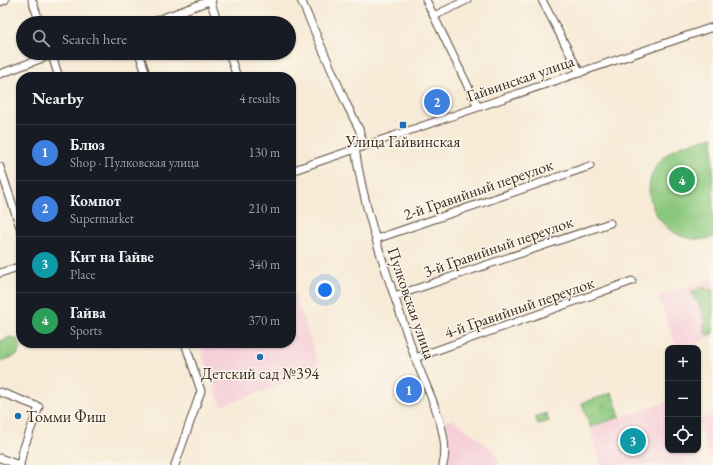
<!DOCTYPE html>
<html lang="en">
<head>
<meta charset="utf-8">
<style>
  :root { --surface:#171b24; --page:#20242c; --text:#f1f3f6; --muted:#9ea1a6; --line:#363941; --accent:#d93025 }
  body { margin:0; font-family:"EB Garamond",serif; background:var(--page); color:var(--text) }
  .controls { position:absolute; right:12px; bottom:12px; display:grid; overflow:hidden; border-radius:8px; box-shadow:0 1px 3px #0004 }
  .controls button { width:36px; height:36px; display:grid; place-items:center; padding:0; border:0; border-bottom:1px solid var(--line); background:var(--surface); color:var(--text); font:20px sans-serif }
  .you { position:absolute; left:325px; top:290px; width:14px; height:14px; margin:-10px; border:3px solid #fff; border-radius:50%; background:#1a73e8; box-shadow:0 0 0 6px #1a73e833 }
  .badge { display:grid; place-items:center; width:26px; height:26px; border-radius:50%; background:var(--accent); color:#fff; font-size:13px; font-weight:700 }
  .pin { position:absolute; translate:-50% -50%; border:2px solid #fff; box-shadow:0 1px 4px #0006 }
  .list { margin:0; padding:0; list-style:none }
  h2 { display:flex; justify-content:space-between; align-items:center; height:52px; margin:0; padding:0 16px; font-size:17px }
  h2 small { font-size:13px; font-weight:400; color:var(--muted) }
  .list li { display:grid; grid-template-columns:26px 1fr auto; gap:12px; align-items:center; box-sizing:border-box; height:56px; padding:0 16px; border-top:1px solid var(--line) }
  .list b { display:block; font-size:15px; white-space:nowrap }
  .list p { margin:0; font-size:13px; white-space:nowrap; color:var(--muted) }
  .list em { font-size:13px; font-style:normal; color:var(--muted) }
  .icon { flex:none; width:22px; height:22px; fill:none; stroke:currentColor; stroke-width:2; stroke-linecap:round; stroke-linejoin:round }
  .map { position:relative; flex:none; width:713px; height:465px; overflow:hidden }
  .search { position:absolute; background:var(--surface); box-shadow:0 1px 3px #0004; left:16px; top:16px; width:280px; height:44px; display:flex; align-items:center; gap:10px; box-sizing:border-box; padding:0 14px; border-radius:22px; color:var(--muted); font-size:15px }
  .panel { position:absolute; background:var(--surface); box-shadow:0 1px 3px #0004; left:16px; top:72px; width:280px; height:276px; border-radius:16px }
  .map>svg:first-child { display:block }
  .built { fill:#f6cfd8 }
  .grass { fill:url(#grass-tufts); stroke:#63794e }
  .garden { fill:#8bc87d; stroke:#63794e }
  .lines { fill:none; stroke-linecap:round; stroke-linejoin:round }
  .minor-casing { stroke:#57473a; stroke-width:9 }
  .minor { stroke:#fff; stroke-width:7 }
  .poi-dot { fill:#1f6fb2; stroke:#fbf7ec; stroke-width:1.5 }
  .labels { text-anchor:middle; stroke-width:3; stroke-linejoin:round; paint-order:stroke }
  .street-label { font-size:16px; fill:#3b2a1e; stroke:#fbf7ec }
  .poi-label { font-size:16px; fill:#3b2a1e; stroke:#fbf7ec }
</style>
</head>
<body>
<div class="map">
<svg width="713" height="465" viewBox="0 0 713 465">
  <defs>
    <pattern id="grass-tufts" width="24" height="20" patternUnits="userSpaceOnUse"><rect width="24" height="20" fill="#8bc87d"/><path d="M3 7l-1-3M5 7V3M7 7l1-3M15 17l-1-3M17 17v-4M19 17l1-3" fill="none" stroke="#73a366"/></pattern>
  </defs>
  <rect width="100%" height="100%" fill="#fbf7ec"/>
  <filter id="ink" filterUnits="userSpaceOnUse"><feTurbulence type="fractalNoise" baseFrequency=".025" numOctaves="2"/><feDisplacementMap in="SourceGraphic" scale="8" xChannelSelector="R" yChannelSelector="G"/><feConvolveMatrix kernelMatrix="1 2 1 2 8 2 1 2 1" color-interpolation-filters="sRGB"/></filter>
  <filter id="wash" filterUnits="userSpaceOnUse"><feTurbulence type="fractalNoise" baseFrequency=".012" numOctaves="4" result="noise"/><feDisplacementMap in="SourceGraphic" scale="16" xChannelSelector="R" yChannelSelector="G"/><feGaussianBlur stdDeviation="0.9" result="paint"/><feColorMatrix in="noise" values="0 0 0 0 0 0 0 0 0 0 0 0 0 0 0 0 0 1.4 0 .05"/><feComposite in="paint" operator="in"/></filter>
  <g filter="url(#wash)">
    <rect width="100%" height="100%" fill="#f7ead6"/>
    <g class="built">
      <polygon points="713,278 713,336 685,348 677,348 658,296"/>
      <polygon points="291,290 293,290 321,371 221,406 199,343 291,343"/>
      <polygon points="668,401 668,450 696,450 702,465 601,465 590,428"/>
      <polygon points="713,415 713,465 698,421"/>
      <polygon points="452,419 494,451 500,465 448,465 450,451 449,434 445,422"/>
    </g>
    <g class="grass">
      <polygon points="612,393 620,417 590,427 582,403"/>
      <polygon points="546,413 549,421 538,424 535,417"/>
    </g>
    <g class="garden">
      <path d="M 713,137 L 713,237 C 666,252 626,191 665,156 C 677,144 698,141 713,137 Z"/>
      <polygon points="705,287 706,291 713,289 713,333 707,335 703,325 706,324 698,302 696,302 692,292"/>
      <polygon points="11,337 17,339 20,349 17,355 0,362 0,341"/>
    </g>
  </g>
  <g filter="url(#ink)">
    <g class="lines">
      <g class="minor-casing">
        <g id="minor">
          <polyline points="32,0 40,23"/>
          <polyline points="210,0 218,23"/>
          <polyline points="301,0 346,103 359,129 364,145"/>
          <polyline points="426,0 478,107"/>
          <polyline points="542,0 580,73"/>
          <polyline points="0,2 5,0"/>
          <polyline points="434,16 467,0"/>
          <polyline points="149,23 212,0"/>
          <polyline points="51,53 59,77"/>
          <polyline points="139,53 147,77"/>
          <polyline points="229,53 237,77"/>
          <polyline points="0,74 56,53"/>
          <path d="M 355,148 C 365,219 392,287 414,355 C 425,386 452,433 443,465"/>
          <polyline points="0,167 21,230"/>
          <polyline points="291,171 713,27"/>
          <polyline points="376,239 590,166"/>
          <polyline points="0,273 21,266"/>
          <polyline points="395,296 610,223"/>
          <polyline points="415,358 632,281"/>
          <polyline points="0,392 39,407 23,450 20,465"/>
          <polyline points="0,458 19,465"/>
          <polyline points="175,465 201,391 185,343"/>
        </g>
      </g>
      <use href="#minor" class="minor"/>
    </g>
  </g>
  <g class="poi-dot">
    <rect x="399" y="121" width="8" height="8" rx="2"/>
    <circle cx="260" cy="357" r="4"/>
    <circle cx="18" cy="416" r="4"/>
  </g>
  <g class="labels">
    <g class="street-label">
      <text transform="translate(520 78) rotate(-19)" y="6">Гайвинская улица</text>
      <text transform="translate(478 189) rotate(-19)" y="6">2-й Гравийный переулок</text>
      <text transform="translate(498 246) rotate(-19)" y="6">3-й Гравийный переулок</text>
      <text transform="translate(412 303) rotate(71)" y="6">Пулковская улица</text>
      <text transform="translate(519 307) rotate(-19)" y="6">4-й Гравийный переулок</text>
    </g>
    <g class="poi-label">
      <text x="403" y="147">Улица Гайвинская</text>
      <text x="260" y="379">Детский сад №394</text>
      <text x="26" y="422" text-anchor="start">Томми Фиш</text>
    </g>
  </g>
</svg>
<div class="controls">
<button>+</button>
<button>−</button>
<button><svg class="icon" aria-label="locate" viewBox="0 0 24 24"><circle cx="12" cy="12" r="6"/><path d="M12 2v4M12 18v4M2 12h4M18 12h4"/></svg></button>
</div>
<div class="you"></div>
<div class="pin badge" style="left:409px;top:390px;background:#3f7fe0">1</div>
<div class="pin badge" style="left:437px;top:102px;background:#3f7fe0">2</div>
<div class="pin badge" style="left:633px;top:441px;background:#0f9aa8">3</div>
<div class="pin badge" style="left:682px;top:180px;background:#2e9e5b">4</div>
<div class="search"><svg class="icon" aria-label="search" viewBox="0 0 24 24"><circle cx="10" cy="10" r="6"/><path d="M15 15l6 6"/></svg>Search here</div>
<section class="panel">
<h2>Nearby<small>4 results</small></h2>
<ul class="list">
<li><span class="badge" style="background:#3f7fe0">1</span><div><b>Блюз</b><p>Shop · Пулковская улица</p></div><em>130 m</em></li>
<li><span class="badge" style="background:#3f7fe0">2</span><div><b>Компот</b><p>Supermarket</p></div><em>210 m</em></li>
<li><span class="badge" style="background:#0f9aa8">3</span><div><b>Кит на Гайве</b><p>Place</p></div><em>340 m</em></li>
<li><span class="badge" style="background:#2e9e5b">4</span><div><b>Гайва</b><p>Sports</p></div><em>370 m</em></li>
</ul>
</section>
</div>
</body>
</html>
